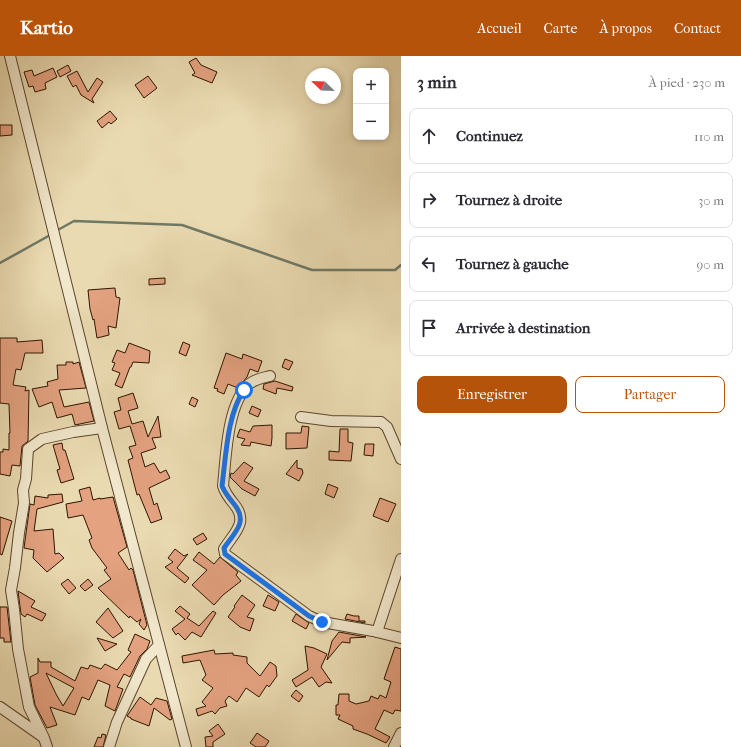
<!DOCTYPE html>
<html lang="fr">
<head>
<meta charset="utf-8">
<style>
  :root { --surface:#fff; --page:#f2f2f3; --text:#2b2b33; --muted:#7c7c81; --line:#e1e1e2; --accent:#b45309 }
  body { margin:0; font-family:"IM FELL French Canon",serif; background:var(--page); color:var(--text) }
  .controls { position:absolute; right:12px; top:12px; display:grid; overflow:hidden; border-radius:8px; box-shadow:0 2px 6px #0003 }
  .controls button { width:36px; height:36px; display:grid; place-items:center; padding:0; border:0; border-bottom:1px solid var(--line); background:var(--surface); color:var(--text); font:20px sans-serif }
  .compass { position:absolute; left:305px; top:12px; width:36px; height:36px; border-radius:50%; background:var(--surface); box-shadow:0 2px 6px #0003; rotate:293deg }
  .stop { position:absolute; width:12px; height:12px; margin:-9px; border:3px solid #1a73e8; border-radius:50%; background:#fff }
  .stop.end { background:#1a73e8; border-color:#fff; box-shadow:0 1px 4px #0008 }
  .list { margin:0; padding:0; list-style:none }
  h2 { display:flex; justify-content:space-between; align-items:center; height:52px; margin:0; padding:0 16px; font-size:17px }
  h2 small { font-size:13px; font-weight:400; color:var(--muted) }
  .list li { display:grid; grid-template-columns:26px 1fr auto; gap:12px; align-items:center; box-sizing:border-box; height:56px; margin:0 8px 8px; padding:0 8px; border:1px solid var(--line); border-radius:8px }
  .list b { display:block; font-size:15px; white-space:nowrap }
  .list em { font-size:13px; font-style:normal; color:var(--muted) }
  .actions { display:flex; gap:8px; padding:12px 16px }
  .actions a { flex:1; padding:9px 0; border:1px solid var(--accent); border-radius:8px; text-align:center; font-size:14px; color:var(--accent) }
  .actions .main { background:var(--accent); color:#fff }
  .icon { flex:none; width:22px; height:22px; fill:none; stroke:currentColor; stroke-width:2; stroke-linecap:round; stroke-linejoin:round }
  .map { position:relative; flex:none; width:401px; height:691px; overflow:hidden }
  header { display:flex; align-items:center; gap:24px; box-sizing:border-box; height:56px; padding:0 20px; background:var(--accent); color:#fff }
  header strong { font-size:19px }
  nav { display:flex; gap:22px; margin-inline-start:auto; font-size:14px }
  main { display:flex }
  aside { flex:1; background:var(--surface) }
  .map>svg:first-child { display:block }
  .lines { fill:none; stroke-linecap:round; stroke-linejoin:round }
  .stream { stroke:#6e7966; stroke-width:2.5 }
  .building { fill:#e4a280; stroke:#2e1500; fill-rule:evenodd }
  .street-casing { stroke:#5d462c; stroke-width:12 }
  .street { stroke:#f1e7cc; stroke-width:10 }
  .route { stroke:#1a73e8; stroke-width:5 }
</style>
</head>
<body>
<header>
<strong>Kartio</strong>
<nav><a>Accueil</a><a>Carte</a><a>À propos</a><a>Contact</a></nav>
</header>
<main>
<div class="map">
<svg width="401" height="691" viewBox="0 0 401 691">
  <rect width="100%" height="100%" fill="#eadab1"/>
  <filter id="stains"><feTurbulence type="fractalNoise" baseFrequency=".005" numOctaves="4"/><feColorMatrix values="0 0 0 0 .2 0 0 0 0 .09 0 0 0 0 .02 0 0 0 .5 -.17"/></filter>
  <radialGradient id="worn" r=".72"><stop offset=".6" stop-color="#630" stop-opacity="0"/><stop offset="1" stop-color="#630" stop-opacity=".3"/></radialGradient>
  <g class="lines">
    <g class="stream">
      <polyline points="56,175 74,165 182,169 312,214 395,214 401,209"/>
      <polyline points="0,207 52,178"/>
    </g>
  </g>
  <g class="building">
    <polygon points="196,2 201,9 217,16 212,27 192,19 195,17 189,6"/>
    <polygon points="68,9 71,15 60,21 57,15"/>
    <polygon points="53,12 57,21 45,27 46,33 35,36 33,30 29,31 24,16 32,14 34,20"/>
    <polygon points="77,15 88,36 97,22 103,26 92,43 94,47 81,39 76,29 73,31 67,20"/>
    <polygon points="148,20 157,32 144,42 135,29"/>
    <polygon points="110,55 117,63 111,68 109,66 102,72 97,65"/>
    <polygon points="0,69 12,69 12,79 0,80"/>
    <polygon points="165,222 165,228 149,229 149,223"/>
    <polygon points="115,232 116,241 120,242 116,272 108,270 109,279 97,282 94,263 93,264 90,253 88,234"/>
    <polygon points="0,282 17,282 17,286 42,284 43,297 25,297 21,314 16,313 13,329 26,331 25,335 29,334 28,385 22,390 20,410 12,409 10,420 0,418 0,396 3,396 3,393 9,394 9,377 10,377 9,348 0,347"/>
    <polygon points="183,286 190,289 186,300 179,297"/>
    <polygon points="129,287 150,295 149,307 133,306 131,311 130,311 122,332 115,329 120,317 112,314 115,307 112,306 117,294 125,297"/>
    <polygon points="226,297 242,303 243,298 262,305 258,316 250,313 247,321 238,332 228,328 224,338 217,335 218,333 214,332"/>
    <polygon points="285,303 293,306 289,314 282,311"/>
    <polygon points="66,306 73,306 73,308 79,306 86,332 59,334 64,351 89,346 94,365 75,369 72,358 57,362 52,346 39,351 32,333 48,330 47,326 58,323 57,309 66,309"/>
    <polygon points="275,325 293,331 292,335 277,332 276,338 263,333 264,328"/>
    <polygon points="133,337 138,352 128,355 132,368 143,365 148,381 158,360 161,381 152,382 156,392 141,397 145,411 154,407 160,417 166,414 170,422 149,432 154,449 157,447 162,463 151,467 139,438 137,439 128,404 133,402 129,391 136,389 130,370 119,373 114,356 121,354 118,342"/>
    <polygon points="192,341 198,344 195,351 189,348"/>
    <polygon points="252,350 261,354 258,361 249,357"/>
    <polygon points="272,369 272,382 271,390 251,386 250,390 241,389 245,383 237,381 240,373 250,376 253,370"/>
    <polygon points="302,370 309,371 307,392 286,393 286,377 301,377"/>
    <polygon points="340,373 348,373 348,386 353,387 351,405 329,404 329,395 339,396"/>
    <polygon points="62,387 63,394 65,394 74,423 61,427 57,414 60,413 53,389"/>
    <polygon points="365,388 374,388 373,400 364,399"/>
    <polygon points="297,404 297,412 302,413 303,417 299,425 286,418"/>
    <polygon points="244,406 253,412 244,425 259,433 255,440 242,433 230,421 231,417 233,418"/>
    <polygon points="328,428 338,432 334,442 325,438"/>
    <polygon points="90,431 93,444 100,442 100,443 113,441 127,491 118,497 129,514 131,512 133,514 147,569 144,574 139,568 141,563 137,566 130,560 129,562 98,532 111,523 104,514 107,512 92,492 89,484 92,482 83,459 68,462 66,448 82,445 79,434"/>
    <polygon points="62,438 63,446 37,453 34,475 53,473 55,498 59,497 64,502 47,516 33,502 34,494 24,492 30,448 34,449 35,440 48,442 48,439"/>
    <polygon points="380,442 396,448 388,466 373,460"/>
    <polygon points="0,461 12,465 2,499 0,498"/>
    <polygon points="203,477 207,483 197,489 193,483"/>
    <polygon points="175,493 184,500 188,498 177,512 189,522 185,527 165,511 173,506 168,502"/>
    <polygon points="199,496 214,508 220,501 238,516 236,519 241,525 223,539 214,549 192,529 207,514 193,504"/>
    <polygon points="68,523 76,532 69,538 61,528"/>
    <polygon points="88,523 93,529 85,535 80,530"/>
    <polygon points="18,535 35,545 31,551 46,558 42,565 27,558 25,561 21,558"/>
    <polygon points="242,539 255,549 247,561 254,563 250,575 240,571 228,561 235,551 234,550"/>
    <polygon points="268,539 279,546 275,555 263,550"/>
    <polygon points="180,550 190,558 187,562 199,570 213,555 216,557 201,581 192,576 185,584 178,577 176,579 172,573 185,563 175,555"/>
    <polygon points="0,551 7,551 11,586 4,586 4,582 0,582"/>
    <polygon points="108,552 123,575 113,582 96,566"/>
    <polygon points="296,558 309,567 306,573 292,565"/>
    <polygon points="347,558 354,560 359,560 359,565 365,565 365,567 345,563"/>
    <polygon points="339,576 366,581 350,582 350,587 342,586 327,604 332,585"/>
    <path d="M 135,578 L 150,585 L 147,593 L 140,600 L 130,621 L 124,618 L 117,631 L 123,633 L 115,655 L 105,650 L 110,629 L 98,624 L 89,644 L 82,641 L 75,659 L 50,651 L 57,669 L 47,672 L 35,649 L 30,621 L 38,617 L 38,602 L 40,606 L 51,606 L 51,611 L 75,625 L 81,611 L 88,613 L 90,609 L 101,613 L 105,608 L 117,614 L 131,596 L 128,594 ZM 46,617 L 74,632 L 63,650 L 56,638 Z"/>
    <polygon points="97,582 117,588 105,595"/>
    <polygon points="305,590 314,592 327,598 321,611 332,627 326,626 319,631 312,621 296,631 292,624 308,614"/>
    <polygon points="395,591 401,593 401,655 395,654 393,658 384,654 375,673 390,681 386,687 367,678 353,673 353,670 338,663 340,659 336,659 336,649 338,649 339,638 349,638 349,645 356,648 369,645 371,640 378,643 380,639 386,642 391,626 384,623"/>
    <polygon points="214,594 215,598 233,597 233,599 247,601 247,607 260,620 270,606 276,610 277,620 269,631 267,629 259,641 246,632 237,646 229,640 225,645 227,650 220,652 215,658 212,655 198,660 196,653 206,650 202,646 213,632 202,624 206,619 200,604 183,607 182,600"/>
    <polygon points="296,634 303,640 299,646 291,640"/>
    <polygon points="140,641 151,649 156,642 167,645 172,663 170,664 154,652 149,670 131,663 131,662 127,660"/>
    <polygon points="218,668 225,678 213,686 213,691 206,691 205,681 213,680 209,675"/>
    <polygon points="257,677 269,685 265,691 256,691 250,687"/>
    <polygon points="102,678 106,679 103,691 94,691 98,681 101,682"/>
  </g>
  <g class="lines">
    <g class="street-casing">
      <g id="street">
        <polyline points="10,0 102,372 186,691"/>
        <path d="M 270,320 C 263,322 255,323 249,328 C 227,348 226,401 223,430 C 225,437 229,442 234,448 C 249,466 234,477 224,493 L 225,498 L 309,560 L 322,566 L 373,575 L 401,582"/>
        <polyline points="301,361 331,365 381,366 387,371 401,403"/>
        <polyline points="377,576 401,503"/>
        <polyline points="0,651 43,681"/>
        <polyline points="47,691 44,682 29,651 18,593 14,553 11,534 15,512 19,477 24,447 23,434 26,423 28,393 42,383 73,376 102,372"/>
        <polyline points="109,691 117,666 146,603 159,589"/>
        <polyline points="394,691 401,677"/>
      </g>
    </g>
    <use href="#street" class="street"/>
  </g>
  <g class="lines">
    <path class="route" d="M 244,334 C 227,359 226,400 222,430 C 225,437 229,442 234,448 C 249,466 234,477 224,492 L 225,498 L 309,560 L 322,566"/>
  </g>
  <rect width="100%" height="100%" filter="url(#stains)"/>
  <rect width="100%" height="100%" fill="url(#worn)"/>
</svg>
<div class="controls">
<button>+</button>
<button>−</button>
</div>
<svg class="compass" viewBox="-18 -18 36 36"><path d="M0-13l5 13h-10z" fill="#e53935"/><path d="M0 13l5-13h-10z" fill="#7c7c81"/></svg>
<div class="stop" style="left:244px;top:334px"></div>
<div class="stop end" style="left:322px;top:566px"></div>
</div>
<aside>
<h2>3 min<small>À pied · 230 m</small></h2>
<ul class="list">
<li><svg class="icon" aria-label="ahead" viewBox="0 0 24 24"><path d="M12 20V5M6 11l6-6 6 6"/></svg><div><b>Continuez</b></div><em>110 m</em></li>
<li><svg class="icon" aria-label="right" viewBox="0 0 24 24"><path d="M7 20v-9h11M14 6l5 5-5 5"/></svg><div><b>Tournez à droite</b></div><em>30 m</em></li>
<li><svg class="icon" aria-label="left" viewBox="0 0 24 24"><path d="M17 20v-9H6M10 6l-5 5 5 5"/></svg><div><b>Tournez à gauche</b></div><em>90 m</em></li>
<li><svg class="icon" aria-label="arrive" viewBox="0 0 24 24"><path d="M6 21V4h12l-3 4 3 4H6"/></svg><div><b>Arrivée à destination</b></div></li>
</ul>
<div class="actions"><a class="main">Enregistrer</a><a>Partager</a></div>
</aside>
</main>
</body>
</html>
